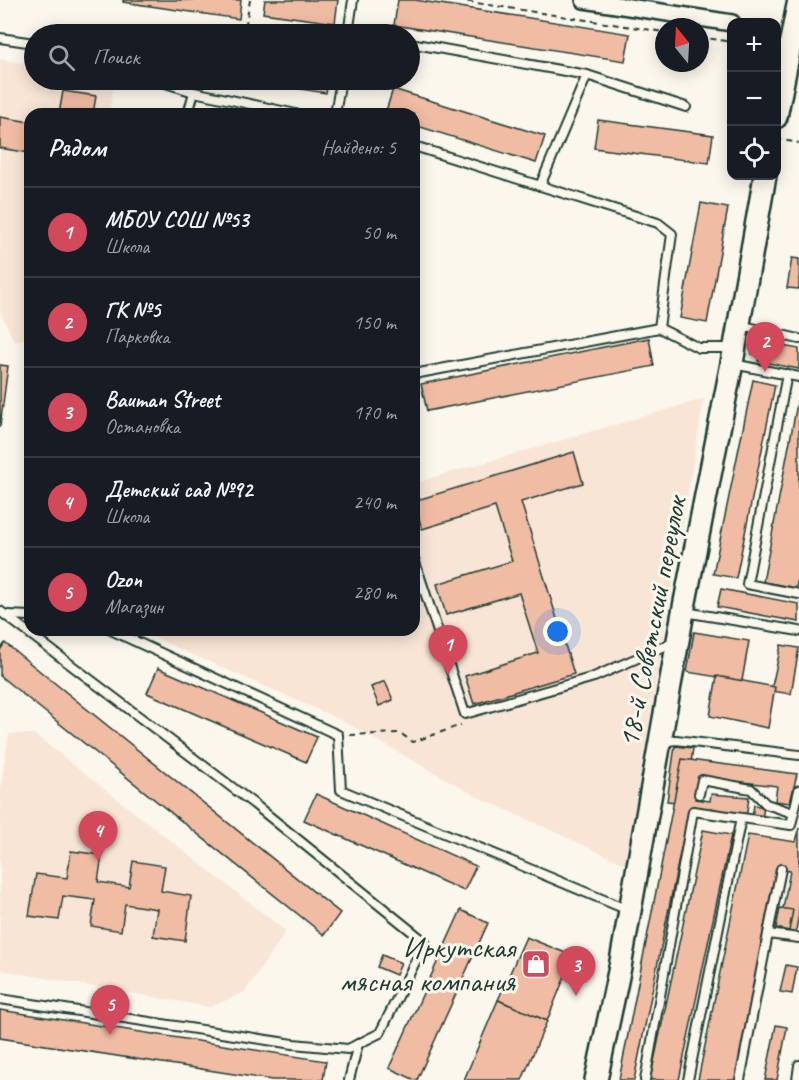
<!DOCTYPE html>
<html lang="ru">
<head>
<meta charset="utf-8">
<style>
  :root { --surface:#171b24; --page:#20242c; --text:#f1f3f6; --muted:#9ea1a6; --line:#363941; --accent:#d1495b }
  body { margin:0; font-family:Caveat,sans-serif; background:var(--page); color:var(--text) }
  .controls { position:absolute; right:18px; top:18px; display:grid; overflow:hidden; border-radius:12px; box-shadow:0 3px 15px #0003 }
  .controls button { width:54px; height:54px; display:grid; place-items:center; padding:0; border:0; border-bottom:2px solid var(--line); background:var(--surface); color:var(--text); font:30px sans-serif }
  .compass { position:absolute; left:655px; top:18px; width:54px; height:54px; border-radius:50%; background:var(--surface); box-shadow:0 3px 15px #0003; rotate:342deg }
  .you { position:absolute; left:558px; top:632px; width:21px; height:21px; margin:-15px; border:4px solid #fff; border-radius:50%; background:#1a73e8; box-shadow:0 0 0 9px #1a73e833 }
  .badge { display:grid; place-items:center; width:39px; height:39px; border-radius:50%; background:var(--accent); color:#fff; font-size:20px; font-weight:700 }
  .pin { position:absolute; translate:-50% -50px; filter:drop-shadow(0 2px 3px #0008) }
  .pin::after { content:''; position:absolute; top:32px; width:21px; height:18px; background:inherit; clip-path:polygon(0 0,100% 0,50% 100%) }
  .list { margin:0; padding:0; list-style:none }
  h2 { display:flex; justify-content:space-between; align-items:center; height:78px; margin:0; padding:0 24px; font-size:26px }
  h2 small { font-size:20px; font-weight:400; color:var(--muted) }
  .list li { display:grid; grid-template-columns:39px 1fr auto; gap:18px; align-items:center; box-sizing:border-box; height:90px; padding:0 24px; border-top:2px solid var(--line) }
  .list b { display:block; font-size:22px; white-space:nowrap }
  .list p { margin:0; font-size:20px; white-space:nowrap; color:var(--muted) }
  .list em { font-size:20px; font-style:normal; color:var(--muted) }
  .icon { flex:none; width:33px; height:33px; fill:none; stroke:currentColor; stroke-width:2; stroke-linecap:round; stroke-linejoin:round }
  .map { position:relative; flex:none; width:799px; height:1080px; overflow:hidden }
  .search { position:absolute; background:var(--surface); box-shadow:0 3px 15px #0003; left:24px; top:24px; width:396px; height:66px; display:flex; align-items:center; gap:15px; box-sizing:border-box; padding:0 21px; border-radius:33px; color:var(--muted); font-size:22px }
  .panel { position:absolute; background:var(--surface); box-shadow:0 3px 15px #0003; left:24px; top:108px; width:396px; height:528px; border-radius:18px }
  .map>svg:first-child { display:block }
  .built { fill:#f8e5d6 }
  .building { fill:#f1bca4; stroke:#1f3d34; stroke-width:1.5 }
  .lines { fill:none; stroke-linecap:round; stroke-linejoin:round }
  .lane-casing { stroke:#1f3d34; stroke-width:12 }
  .street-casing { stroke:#1f3d34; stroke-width:20 }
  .secondary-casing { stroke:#1f3d34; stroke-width:26 }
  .path { stroke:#1f3d34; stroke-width:2; stroke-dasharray:6 4.5; stroke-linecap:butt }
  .lane { stroke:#fbf7ec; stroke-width:8 }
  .street { stroke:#fbf7ec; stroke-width:15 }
  .secondary { stroke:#fbf7ec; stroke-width:21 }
  .labels { text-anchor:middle; stroke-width:6; stroke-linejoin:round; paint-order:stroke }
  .street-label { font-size:30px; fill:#1f3d34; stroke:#fbf7ec }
  .poi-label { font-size:30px; fill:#1f3d34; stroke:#fbf7ec; text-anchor:end }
</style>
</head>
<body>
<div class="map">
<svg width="799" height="1080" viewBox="0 0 799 1080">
  <rect width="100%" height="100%" fill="#fbf7ec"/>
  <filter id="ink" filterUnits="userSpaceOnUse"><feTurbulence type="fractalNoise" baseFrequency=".0167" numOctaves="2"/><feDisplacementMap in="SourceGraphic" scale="12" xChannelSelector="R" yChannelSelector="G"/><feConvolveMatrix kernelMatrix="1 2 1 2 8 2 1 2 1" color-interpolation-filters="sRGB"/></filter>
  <g filter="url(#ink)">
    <g class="built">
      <polygon points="0,59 34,66 34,80 97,80 114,83 109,114 30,114 30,338 14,341 0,311"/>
      <polygon points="704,399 625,864 478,797 341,720 137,630 414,630 414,483"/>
      <polygon points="9,734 34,734 286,931 245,992 210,1007 0,970 0,791"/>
    </g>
    <g class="building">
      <polygon points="123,0 241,0 239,19 123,2"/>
      <polygon points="265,0 338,0 335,23 263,13"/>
      <polygon points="398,0 415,0 630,34 625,61 394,25"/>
      <polygon points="242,80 328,80 326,93"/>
      <polygon points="393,89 545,136 536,163 414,125 414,114 385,114"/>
      <polygon points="63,91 96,96 93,114 59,114"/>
      <polygon points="0,117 30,122 30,153 0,148"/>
      <polygon points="598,120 713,135 709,163 594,148"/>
      <polygon points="701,203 728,208 707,323 680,318"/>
      <polygon points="792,258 799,259 799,289 787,288"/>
      <polygon points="649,338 654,366 427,411 421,384"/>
      <polygon points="754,339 766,341 764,356 752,354"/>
      <polygon points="762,342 799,349 799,369 758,361"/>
      <polygon points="0,365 8,366 0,427"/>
      <polygon points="753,380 775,385 736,578 713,574"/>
      <polygon points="799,393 799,573 796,588 763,582"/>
      <polygon points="574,452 583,483 521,502 574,674 474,704 465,676 538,653 519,593 446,615 437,584 512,561 495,507 422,529 414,501"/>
      <polygon points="721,589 799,604 799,622 717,607"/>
      <polygon points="694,632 749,641 742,681 687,672"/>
      <polygon points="5,643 340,913 324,935 0,676 0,650"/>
      <polygon points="781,645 799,648 791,694 771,691"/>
      <polygon points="158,668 317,737 306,762 147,693"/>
      <polygon points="717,676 775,687 768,728 710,716"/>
      <polygon points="385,681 393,700 379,706 371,687"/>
      <polygon points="675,746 693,748 686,803 667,801"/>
      <polygon points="682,759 797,774 790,803 775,801 777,786 699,777 695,799 710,801 711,794 749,797 746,819 689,809 634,1080 619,1080"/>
      <polygon points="316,794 476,866 464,891 304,820"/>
      <polygon points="754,805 764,807 762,819 752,817"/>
      <polygon points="799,828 799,914 795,936 778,935 790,871 776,869 761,943 764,943 735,1080 698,1080 748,835 796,842"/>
      <polygon points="703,830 731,835 679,1080 650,1080"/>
      <polygon points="71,851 102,855 98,882 129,887 133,861 165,866 161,891 191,896 185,941 153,936 157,909 125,904 121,931 91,926 95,900 63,896 59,920 29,916 36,874 67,878"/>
      <polygon points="780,908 793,910 789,931 776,928"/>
      <polygon points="461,910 488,923 417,1080 415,1080 389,1068"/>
      <polygon points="526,937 573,956 547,1021 498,1000"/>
      <polygon points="382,955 401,963 396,975 377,967"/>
      <polygon points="786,965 797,967 792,994 780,992"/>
      <polygon points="498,1000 547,1021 522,1080 464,1080"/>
      <polygon points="0,1010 326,1061 323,1080 272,1080 0,1038"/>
      <polygon points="776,1025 787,1027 777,1080 765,1080"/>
    </g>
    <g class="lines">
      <g class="lane-casing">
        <g id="lane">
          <polyline points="348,32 361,34"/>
          <polyline points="348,34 353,0"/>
          <polyline points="0,38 34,43"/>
          <polyline points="410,43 587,75 686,107"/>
          <polyline points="156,80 194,92 296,114"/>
          <polyline points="188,114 194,92"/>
          <polyline points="335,114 341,80"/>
          <polyline points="414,146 658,223 672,234 659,328"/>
          <polyline points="540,186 587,75"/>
          <polyline points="739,325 799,339"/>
          <polyline points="733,364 799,377"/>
          <polyline points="414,374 659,328 699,348 734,348"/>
          <polyline points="787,374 747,584 799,594"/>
          <polyline points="414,559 465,714 594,677 674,642"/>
          <polyline points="0,611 254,804 425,942 380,1033 348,1049 293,1044 0,999"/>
          <polyline points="685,612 799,631"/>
          <polyline points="8,615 30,616"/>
          <polyline points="111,630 338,735 341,790 628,910"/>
          <polyline points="661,742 676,740 799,755"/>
          <polyline points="699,794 702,780 751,789 766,804 793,813"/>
          <polyline points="768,934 781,869"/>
          <polyline points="349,1080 358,1044"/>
          <polyline points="645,1080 693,811 791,825 799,790"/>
          <polyline points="688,1080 741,818"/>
          <polyline points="740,1080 768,934 799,938"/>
          <polyline points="797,1080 799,1065"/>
        </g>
      </g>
      <g class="street-casing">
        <polyline id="street" points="584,0 732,23"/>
      </g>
      <g class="secondary-casing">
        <g id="secondary">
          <polyline points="776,117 799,0"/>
          <polyline points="596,1080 620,967 683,612 732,363 765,176"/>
        </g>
      </g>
      <g class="path">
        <polyline points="457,0 664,32"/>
        <polyline points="227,29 245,29 250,0"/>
        <polyline points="700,37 732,42"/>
        <polyline points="776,139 799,143"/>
        <polyline points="350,735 400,733 413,742 461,725"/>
      </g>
      <use href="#lane" class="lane"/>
      <use href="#street" class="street"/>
      <use href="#secondary" class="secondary"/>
    </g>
  </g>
  <defs>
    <g id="shop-square" transform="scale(1.5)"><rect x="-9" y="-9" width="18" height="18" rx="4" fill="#d1495b" stroke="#fbf7ec"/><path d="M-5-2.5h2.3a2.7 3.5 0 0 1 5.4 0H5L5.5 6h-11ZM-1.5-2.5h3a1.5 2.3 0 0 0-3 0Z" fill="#fff"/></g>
  </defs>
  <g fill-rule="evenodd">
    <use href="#shop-square" x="536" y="964"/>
  </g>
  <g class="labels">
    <g class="street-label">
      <text transform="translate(652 622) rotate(-79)" y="10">18-й Советский переулок</text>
    </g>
    <g class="poi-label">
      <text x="515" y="957">Иркутская<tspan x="515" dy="34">мясная компания</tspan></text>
    </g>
  </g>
</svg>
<div class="controls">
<button>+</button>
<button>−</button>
<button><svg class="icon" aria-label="locate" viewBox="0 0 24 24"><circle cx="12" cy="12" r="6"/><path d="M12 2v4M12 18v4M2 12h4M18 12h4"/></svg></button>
</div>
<svg class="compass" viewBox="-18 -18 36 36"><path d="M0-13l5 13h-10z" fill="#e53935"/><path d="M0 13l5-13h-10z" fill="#9ea1a6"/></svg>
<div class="you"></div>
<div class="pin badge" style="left:448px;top:675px">1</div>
<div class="pin badge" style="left:765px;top:372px">2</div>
<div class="pin badge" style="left:576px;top:996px">3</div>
<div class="pin badge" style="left:98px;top:861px">4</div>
<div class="pin badge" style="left:110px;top:1035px">5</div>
<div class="search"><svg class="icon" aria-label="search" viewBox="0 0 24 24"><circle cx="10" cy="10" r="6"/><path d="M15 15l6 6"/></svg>Поиск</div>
<section class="panel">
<h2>Рядом<small>Найдено: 5</small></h2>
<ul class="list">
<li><span class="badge">1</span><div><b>МБОУ СОШ №53</b><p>Школа</p></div><em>50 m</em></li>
<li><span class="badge">2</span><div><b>ГК №5</b><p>Парковка</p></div><em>150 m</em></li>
<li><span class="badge">3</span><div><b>Bauman Street</b><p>Остановка</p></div><em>170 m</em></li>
<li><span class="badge">4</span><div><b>Детский сад №92</b><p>Школа</p></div><em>240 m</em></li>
<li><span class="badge">5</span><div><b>Ozon</b><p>Магазин</p></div><em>280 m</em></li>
</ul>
</section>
</div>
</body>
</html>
